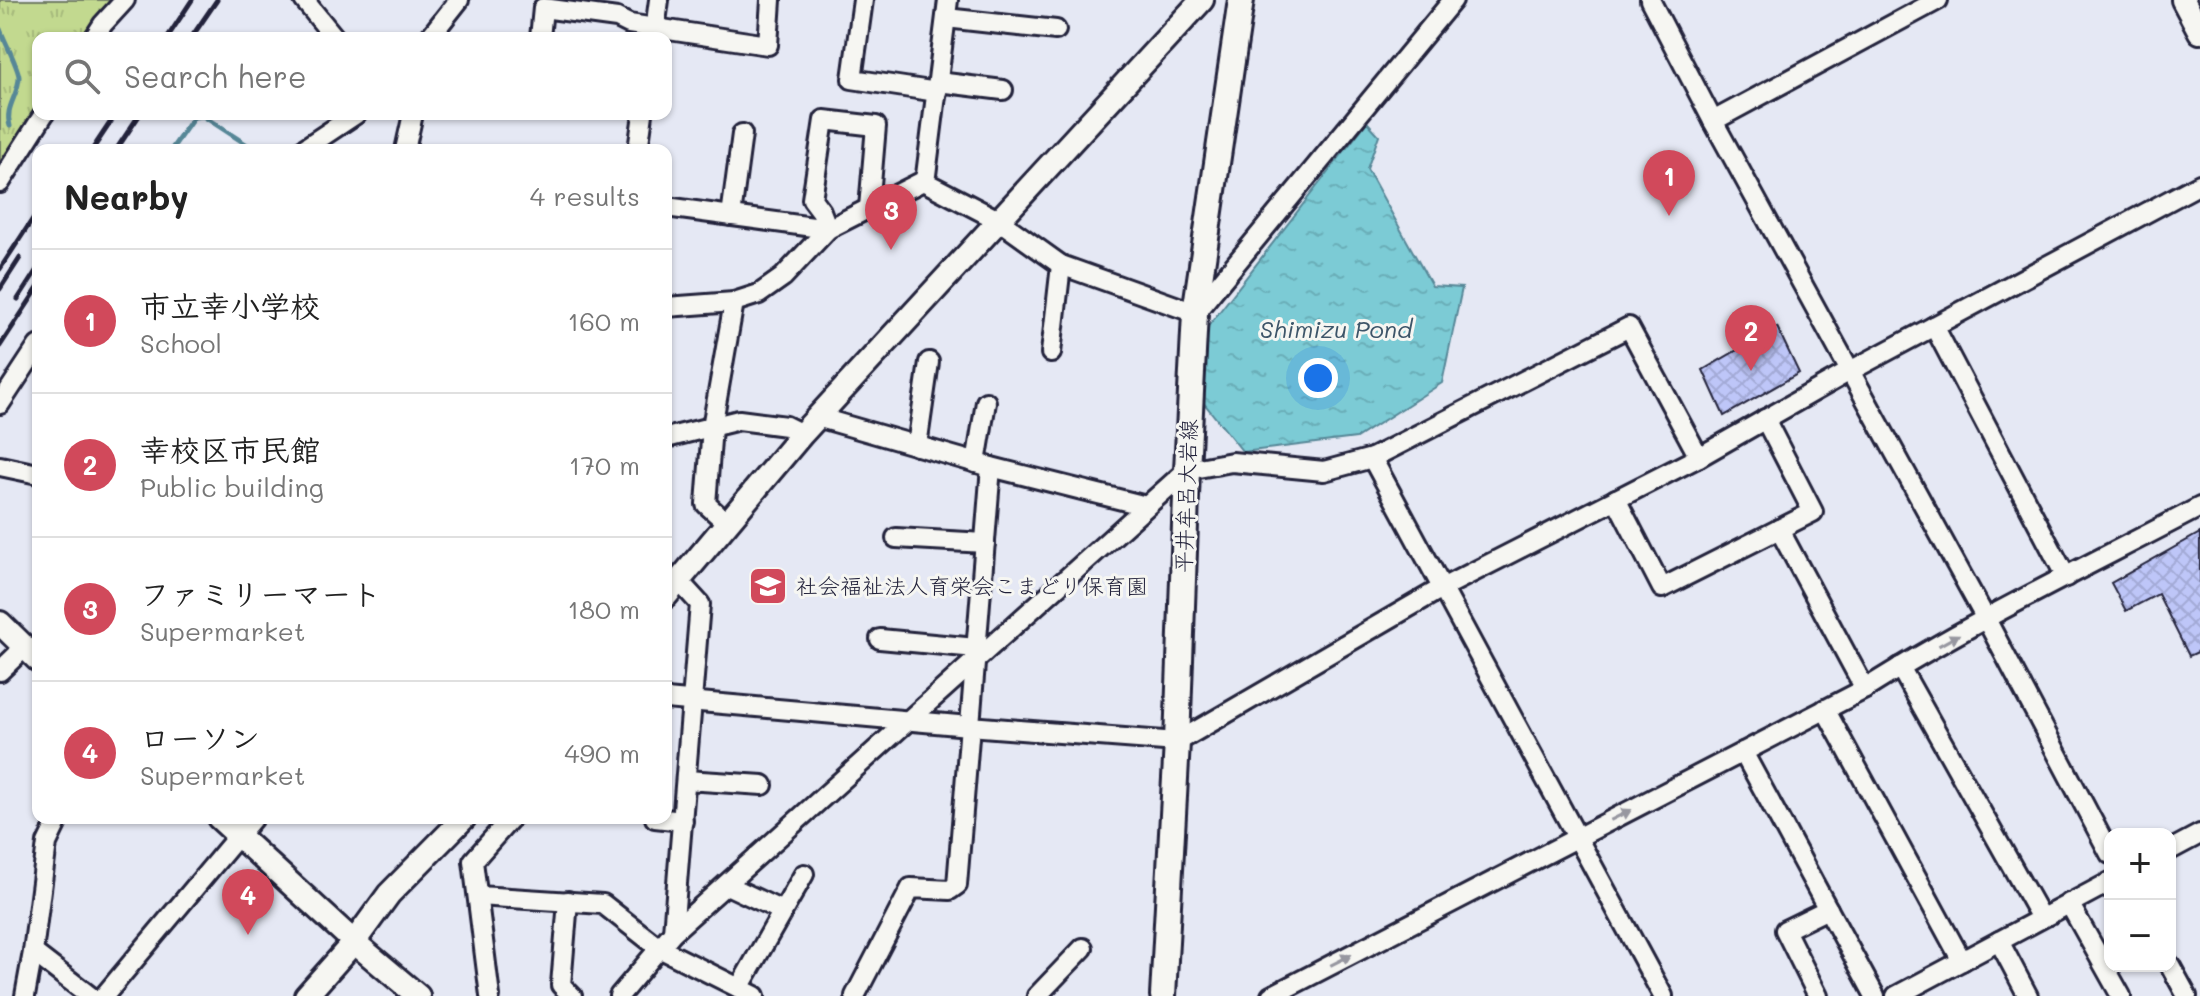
<!DOCTYPE html>
<html lang="en">
<head>
<meta charset="utf-8">
<style>
  :root { --surface:#fff; --page:#f6f6f6; --text:#222; --muted:#767676; --line:#e0e0e0; --accent:#d1495b }
  body { margin:0; font-family:Mali,"Klee One",sans-serif; background:var(--page); color:var(--text) }
  .controls { position:absolute; right:24px; bottom:24px; display:grid; overflow:hidden; border-radius:16px; box-shadow:0 2px 6px #0004 }
  .controls button { width:72px; height:72px; display:grid; place-items:center; padding:0; border:0; border-bottom:2px solid var(--line); background:var(--surface); color:var(--text); font:40px sans-serif }
  .you { position:absolute; left:1318px; top:378px; width:28px; height:28px; margin:-20px; border:6px solid #fff; border-radius:50%; background:#1a73e8; box-shadow:0 0 0 12px #1a73e833 }
  .badge { display:grid; place-items:center; width:52px; height:52px; border-radius:50%; background:var(--accent); color:#fff; font-size:26px; font-weight:700 }
  .pin { position:absolute; translate:-50% -66px; filter:drop-shadow(0 2px 4px #0008) }
  .pin::after { content:''; position:absolute; top:42px; width:28px; height:24px; background:inherit; clip-path:polygon(0 0,100% 0,50% 100%) }
  .list { margin:0; padding:0; list-style:none }
  h2 { display:flex; justify-content:space-between; align-items:center; height:104px; margin:0; padding:0 32px; font-size:34px }
  h2 small { font-size:26px; font-weight:400; color:var(--muted) }
  .list li { display:grid; grid-template-columns:52px 1fr auto; gap:24px; align-items:center; box-sizing:border-box; height:144px; padding:0 32px; border-top:2px solid var(--line) }
  .list b { display:block; font-size:30px; white-space:nowrap }
  .list p { margin:0; font-size:26px; white-space:nowrap; color:var(--muted) }
  .list em { font-size:26px; font-style:normal; color:var(--muted) }
  .icon { flex:none; width:44px; height:44px; fill:none; stroke:currentColor; stroke-width:2; stroke-linecap:round; stroke-linejoin:round }
  .map { position:relative; flex:none; width:2200px; height:996px; overflow:hidden }
  .search { position:absolute; background:var(--surface); box-shadow:0 2px 6px #0004; left:32px; top:32px; width:640px; height:88px; display:flex; align-items:center; gap:20px; box-sizing:border-box; padding:0 28px; border-radius:16px; color:var(--muted); font-size:30px }
  .panel { position:absolute; background:var(--surface); box-shadow:0 2px 6px #0004; left:32px; top:144px; width:640px; height:680px; border-radius:16px }
  .map>svg:first-child { display:block }
  .grass { fill:url(#grass-tufts); stroke:#727e65; stroke-width:2 }
  .water { fill:url(#water-ripples); stroke:#578797; stroke-width:2 }
  .lines { fill:none; stroke-linecap:round; stroke-linejoin:round }
  .stream { stroke:#578797; stroke-width:5 }
  .building { fill:url(#building-cross-hatch); stroke:#22223b; stroke-width:2 }
  .minor-casing { stroke:#22223b; stroke-width:24 }
  .tertiary-casing { stroke:#22223b; stroke-width:28 }
  .secondary-casing { stroke:#22223b; stroke-width:30 }
  .minor { stroke:#f6f6f2; stroke-width:18 }
  .tertiary { stroke:#f6f6f2; stroke-width:22 }
  .secondary { stroke:#f6f6f2; stroke-width:24 }
  .rail { stroke:#22223b; stroke-width:5 }
  .oneway { fill:#9797a0 }
  .labels { text-anchor:middle; stroke-width:6; stroke-linejoin:round; paint-order:stroke }
  .street-label { font-size:22px; fill:#22223b; stroke:#f6f6f2 }
  .poi-label { font-size:22px; fill:#22223b; stroke:#f6f6f2; text-anchor:start }
  .water-label { font-size:24px; font-style:italic; fill:#3d5569; stroke:#f6f6f2 }
</style>
</head>
<body>
<div class="map">
<svg width="2200" height="996" viewBox="0 0 2200 996">
  <defs>
    <pattern id="grass-tufts" width="24" height="20" patternUnits="userSpaceOnUse" patternTransform="scale(2)"><rect width="24" height="20" fill="#c2d98f"/><path d="M3 7l-1-3M5 7V3M7 7l1-3M15 17l-1-3M17 17v-4M19 17l1-3" fill="none" stroke="#a6ba7c"/></pattern>
    <pattern id="water-ripples" width="26" height="14" patternUnits="userSpaceOnUse" patternTransform="scale(2)"><rect width="26" height="14" fill="#7bcbd5"/><path d="M2 4q2-2 4 0t4 0M15 11q2-2 4 0t4 0" fill="none" stroke="#6aaeb8"/></pattern>
    <pattern id="building-cross-hatch" width="8" height="8" patternUnits="userSpaceOnUse" patternTransform="scale(2)"><rect width="8" height="8" fill="#bec6f8"/><path d="M0 0l8 8M0 8l8-8" fill="none" stroke="#a3aad6"/></pattern>
  </defs>
  <rect width="100%" height="100%" fill="#e5e8f4"/>
  <filter id="ink" filterUnits="userSpaceOnUse"><feTurbulence type="fractalNoise" baseFrequency=".0125" numOctaves="2"/><feDisplacementMap in="SourceGraphic" scale="16" xChannelSelector="R" yChannelSelector="G"/><feConvolveMatrix kernelMatrix="1 2 1 2 8 2 1 2 1" color-interpolation-filters="sRGB"/></filter>
  <g filter="url(#ink)">
    <polygon class="grass" points="0,0 114,0 86,38 38,38 38,112 0,166"/>
    <polygon class="water" points="1367,122 1379,135 1367,169 1432,286 1462,288 1442,383 1356,438 1243,452 1203,402 1206,329"/>
    <g class="lines">
      <g class="stream">
        <path d="M 0,29 C 4,40 19,69 19,77 C 19,95 4,107 10,126"/>
        <polyline points="171,150 194,117 203,116 255,150"/>
      </g>
    </g>
    <g class="building">
      <polygon points="1777,327 1799,373 1724,416 1703,370"/>
      <polygon points="2200,533 2200,651 2189,656 2158,594 2126,611 2111,583"/>
    </g>
    <g class="lines">
      <g class="minor-casing">
        <g id="minor">
          <polyline points="304,0 335,38"/>
          <polyline points="863,0 852,79 937,92"/>
          <polyline points="1650,0 1713,121 1986,619 2110,854"/>
          <polyline points="946,18 1056,30"/>
          <polyline points="654,37 659,0"/>
          <polyline points="94,38 103,24 125,0"/>
          <polyline points="429,38 459,0"/>
          <polyline points="540,38 543,8 617,18 629,24 768,45 771,0"/>
          <polyline points="938,82 1003,90"/>
          <polyline points="1713,121 1938,0"/>
          <polyline points="302,150 356,114"/>
          <polyline points="405,150 413,114"/>
          <polyline points="638,150 643,114"/>
          <polyline points="923,181 998,220 1061,265 1195,313 1453,0"/>
          <polyline points="0,183 44,114"/>
          <polyline points="666,207 828,229 821,211 812,199 824,120 876,126 869,208"/>
          <polyline points="731,216 742,134"/>
          <polyline points="666,307 734,302 759,294 783,277 828,229 923,181 926,175 948,0"/>
          <polyline points="1934,326 2066,577"/>
          <polyline points="1051,353 1061,265"/>
          <polyline points="0,404 38,346"/>
          <polyline points="817,417 991,467 1146,506"/>
          <polyline points="666,438 739,420 786,426 802,434"/>
          <polyline points="917,446 929,362"/>
          <polyline points="1372,458 1663,996"/>
          <polyline points="976,463 986,402"/>
          <polyline points="0,466 38,474"/>
          <polyline points="1616,499 1662,588 1813,512 1765,419"/>
          <polyline points="728,524 706,504 712,427 734,302"/>
          <polyline points="1779,529 1865,689"/>
          <polyline points="896,538 985,543"/>
          <polyline points="880,639 976,648"/>
          <polyline points="1900,667 2041,918"/>
          <polyline points="0,671 25,647"/>
          <polyline points="666,699 969,726 1177,742 1442,588 1699,457 1850,371 2200,184"/>
          <polyline points="1825,709 1962,961"/>
          <polyline points="1743,752 1875,996"/>
          <polyline points="686,780 763,785"/>
          <polyline points="655,818 683,821"/>
          <polyline points="2170,850 2200,834"/>
          <polyline points="727,885 782,911"/>
          <polyline points="478,896 603,904 659,948 755,996"/>
          <polyline points="568,901 561,985 572,996"/>
          <polyline points="2069,903 2121,996"/>
          <polyline points="673,932 700,604 679,581"/>
          <polyline points="1999,941 2028,996"/>
          <polyline points="33,952 90,996"/>
          <polyline points="2170,965 2187,996"/>
          <polyline points="739,988 804,874"/>
          <polyline points="25,996 33,952 47,843 59,818"/>
          <polyline points="104,996 253,818"/>
          <polyline points="490,996 473,861 511,818"/>
          <polyline points="619,996 673,932 1187,470 1232,462 1324,471 1372,458 1629,327 1699,457"/>
          <polyline points="855,996 911,888 950,890 957,885 991,467"/>
          <polyline points="1037,996 1083,948"/>
          <path d="M 1271,996 L 1865,689 C 1972,621 2088,566 2200,507"/>
          <polyline points="1818,996 1785,930 1828,909"/>
          <polyline points="1896,996 2110,882"/>
        </g>
      </g>
      <g class="tertiary-casing">
        <g id="tertiary">
          <polyline points="2183,0 2200,32"/>
          <polyline points="666,596 802,434 1202,0"/>
          <polyline points="0,623 38,660"/>
          <polyline points="219,818 354,942 418,996"/>
          <polyline points="306,996 354,942 389,894 464,818"/>
        </g>
      </g>
      <g class="secondary-casing">
        <polyline id="secondary" points="1163,996 1177,742 1187,470 1195,313 1241,0"/>
      </g>
      <use href="#minor" class="minor"/>
      <use href="#tertiary" class="tertiary"/>
      <use href="#secondary" class="secondary"/>
      <g class="rail">
        <polyline points="167,38 192,0"/>
        <polyline points="191,38 217,0"/>
        <polyline points="92,150 116,114"/>
        <polyline points="116,150 140,114"/>
        <polyline points="0,269 38,211"/>
        <polyline points="0,289 20,258"/>
        <polyline points="18,299 38,268"/>
        <polyline points="0,346 38,288"/>
      </g>
    </g>
    <defs><path id="oneway-solid" d="M-6-.8H1V-3.2L6.5 0L1 3.2V.8H-6Z" transform="scale(2)"/></defs>
    <g class="oneway">
      <use href="#oneway-solid" transform="translate(1949 640) rotate(-29)"/>
      <use href="#oneway-solid" transform="translate(1621 815) rotate(-27)"/>
      <use href="#oneway-solid" transform="translate(1341 960) rotate(-27)"/>
    </g>
  </g>
  <defs>
    <g id="school-square" transform="scale(2)"><rect x="-9" y="-9" width="18" height="18" rx="4" fill="#d1495b" stroke="#f6f6f2"/><path d="M0-5L7-2L0 1L-7-2ZM-4 1L0 2.5L4 1V4Q0 6-4 4Z" fill="#fff"/></g>
  </defs>
  <g fill-rule="evenodd">
    <use href="#school-square" x="768" y="586"/>
  </g>
  <g class="labels">
    <g class="street-label">
      <text transform="translate(1186 496) rotate(-88)" y="8">平井牟呂大岩線</text>
    </g>
    <g class="poi-label">
      <text x="796" y="594">社会福祉法人育栄会こまどり保育園</text>
    </g>
    <g class="water-label">
      <text x="1336" y="338">Shimizu Pond</text>
    </g>
  </g>
</svg>
<div class="controls">
<button>+</button>
<button>−</button>
</div>
<div class="you"></div>
<div class="pin badge" style="left:1669px;top:216px">1</div>
<div class="pin badge" style="left:1751px;top:371px">2</div>
<div class="pin badge" style="left:891px;top:250px">3</div>
<div class="pin badge" style="left:248px;top:935px">4</div>
<div class="search"><svg class="icon" aria-label="search" viewBox="0 0 24 24"><circle cx="10" cy="10" r="6"/><path d="M15 15l6 6"/></svg>Search here</div>
<section class="panel">
<h2>Nearby<small>4 results</small></h2>
<ul class="list">
<li><span class="badge">1</span><div><b>市立幸小学校</b><p>School</p></div><em>160 m</em></li>
<li><span class="badge">2</span><div><b>幸校区市民館</b><p>Public building</p></div><em>170 m</em></li>
<li><span class="badge">3</span><div><b>ファミリーマート</b><p>Supermarket</p></div><em>180 m</em></li>
<li><span class="badge">4</span><div><b>ローソン</b><p>Supermarket</p></div><em>490 m</em></li>
</ul>
</section>
</div>
</body>
</html>
